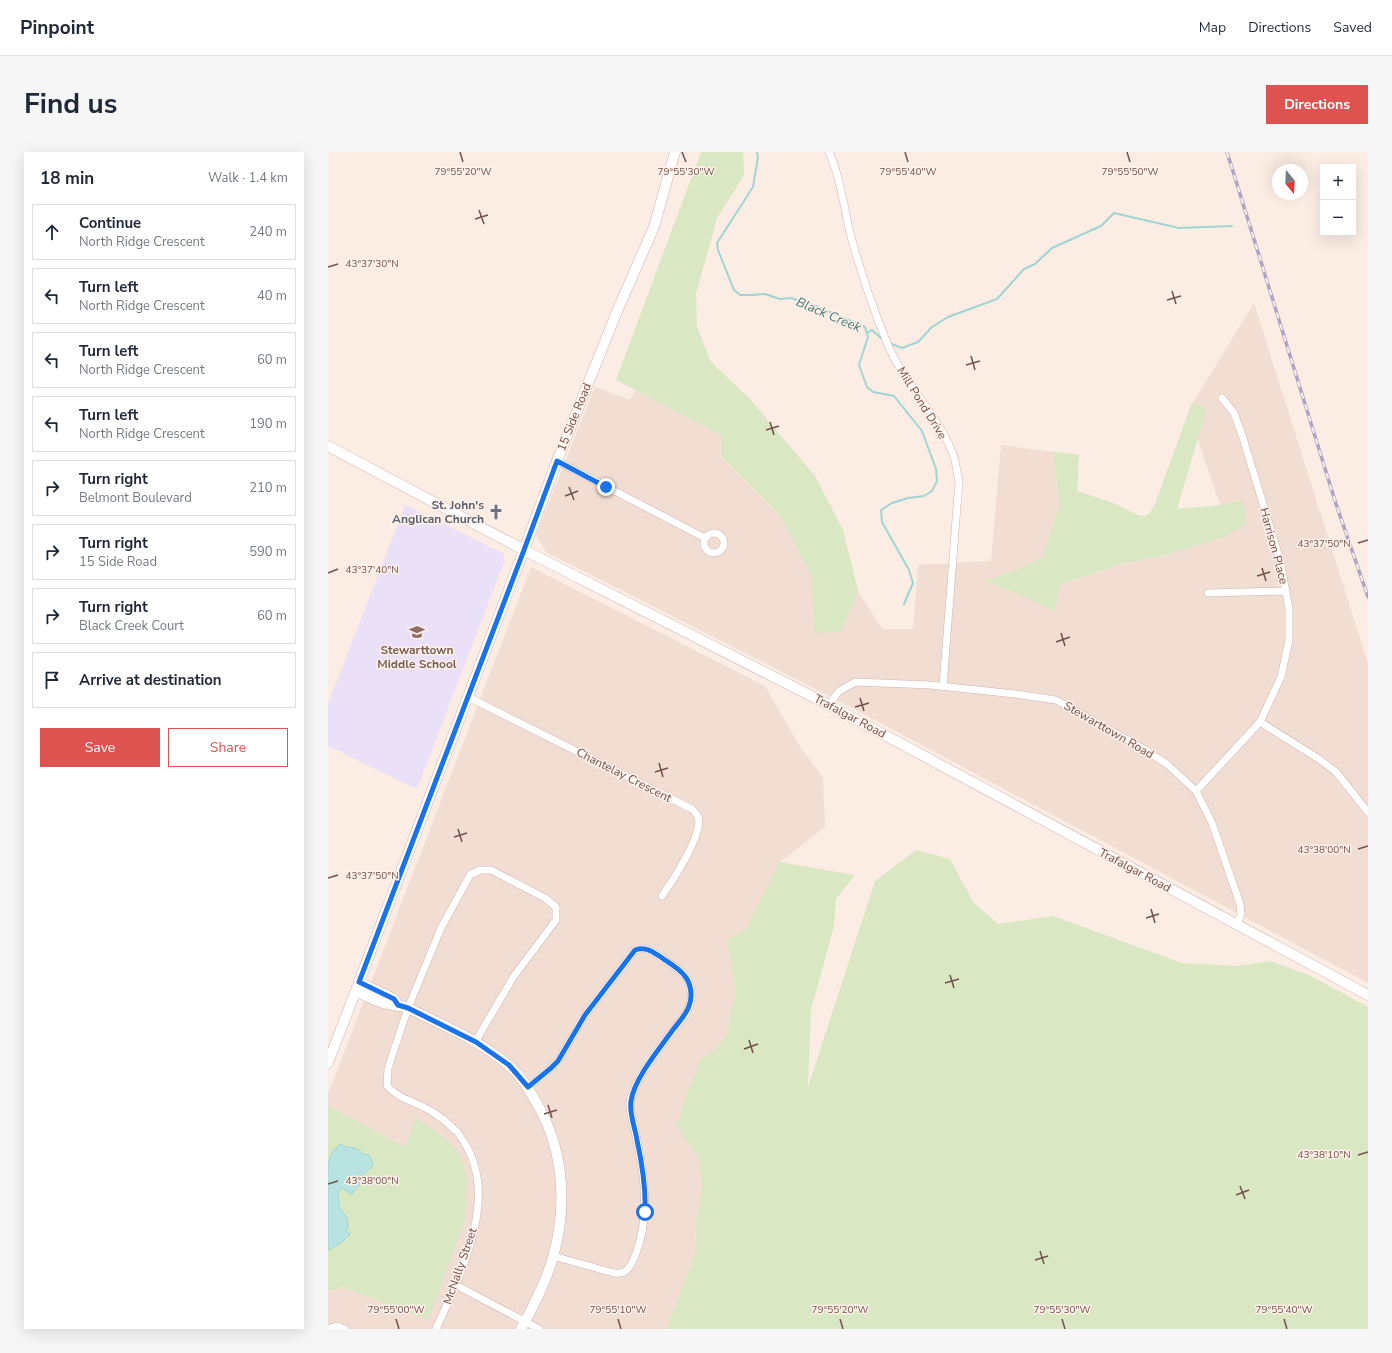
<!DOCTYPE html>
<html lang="en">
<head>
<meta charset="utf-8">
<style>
  :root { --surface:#fff; --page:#f6f6f7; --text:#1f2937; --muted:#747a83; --line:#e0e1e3; --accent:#dd534f }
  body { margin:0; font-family:"Nunito Sans",sans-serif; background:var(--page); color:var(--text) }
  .controls { position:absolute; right:12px; top:12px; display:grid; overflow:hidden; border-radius:0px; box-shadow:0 4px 16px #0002 }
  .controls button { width:36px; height:36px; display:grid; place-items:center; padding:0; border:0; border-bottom:1px solid var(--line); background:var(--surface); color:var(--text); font:20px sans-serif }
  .compass { position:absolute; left:944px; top:12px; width:36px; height:36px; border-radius:50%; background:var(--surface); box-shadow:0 4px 16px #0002; rotate:162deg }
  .stop { position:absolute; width:12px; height:12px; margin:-9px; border:3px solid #1a73e8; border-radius:50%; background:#fff }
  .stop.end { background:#1a73e8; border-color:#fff; box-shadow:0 1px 4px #0008 }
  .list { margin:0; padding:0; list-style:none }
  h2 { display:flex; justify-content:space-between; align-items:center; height:52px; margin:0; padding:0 16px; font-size:17px }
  h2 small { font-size:13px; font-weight:400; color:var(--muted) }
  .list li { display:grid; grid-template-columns:26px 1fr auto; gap:12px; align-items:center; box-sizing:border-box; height:56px; margin:0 8px 8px; padding:0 8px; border:1px solid var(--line); border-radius:0px }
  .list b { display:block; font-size:15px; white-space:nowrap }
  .list p { margin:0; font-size:13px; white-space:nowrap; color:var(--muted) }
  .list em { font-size:13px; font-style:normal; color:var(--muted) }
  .actions { display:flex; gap:8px; padding:12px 16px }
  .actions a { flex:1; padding:9px 0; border:1px solid var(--accent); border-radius:0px; text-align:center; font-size:14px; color:var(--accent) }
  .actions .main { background:var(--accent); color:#fff }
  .icon { flex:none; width:22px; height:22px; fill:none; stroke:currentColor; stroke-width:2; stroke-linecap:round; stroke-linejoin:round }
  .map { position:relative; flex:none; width:1040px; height:1177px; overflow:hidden; border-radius:0px }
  header { display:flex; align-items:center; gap:24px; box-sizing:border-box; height:56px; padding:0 20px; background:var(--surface); border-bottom:1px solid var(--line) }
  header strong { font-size:19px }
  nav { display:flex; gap:22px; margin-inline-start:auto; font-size:14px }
  .intro { display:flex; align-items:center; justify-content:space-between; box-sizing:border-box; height:96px; padding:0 24px }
  h1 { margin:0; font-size:28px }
  .button { padding:10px 18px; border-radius:0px; background:var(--accent); color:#fff; font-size:14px; font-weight:700 }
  main { display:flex; gap:24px; padding:0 24px }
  aside { flex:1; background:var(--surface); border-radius:0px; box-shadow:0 4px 16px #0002 }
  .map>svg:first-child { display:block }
  .residential { fill:#f2ddd2 }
  .education { fill:#eae0f7 }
  .green { fill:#d9e7c3 }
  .water { fill:#b9e3e0; stroke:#a0d4d2 }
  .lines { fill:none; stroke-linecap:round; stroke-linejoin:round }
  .stream { stroke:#a0d4d2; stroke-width:2 }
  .street-casing { stroke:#cdb5ad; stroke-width:8 }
  .secondary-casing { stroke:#d0b4ab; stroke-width:11 }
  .street { stroke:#fff; stroke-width:7 }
  .secondary { stroke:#fff; stroke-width:10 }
  .rail-casing { stroke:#aea3c3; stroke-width:3.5 }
  .rail { stroke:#fef1e9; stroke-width:2; stroke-dasharray:6; stroke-linecap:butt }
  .route { stroke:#1a73e8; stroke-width:5 }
  .ticks { fill:none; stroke:#71514b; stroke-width:1.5 }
  .labels { text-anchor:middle; stroke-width:3; stroke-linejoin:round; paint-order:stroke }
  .street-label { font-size:12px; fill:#71514b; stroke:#fef1e9 }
  .worship-label { font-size:12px; font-weight:bold; fill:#5b616d; stroke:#fef1e9; text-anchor:end }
  .education-label { font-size:12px; font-weight:bold; fill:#785e54; stroke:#fef1e9 }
  .water-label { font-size:13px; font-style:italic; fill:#407674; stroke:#fef1e9 }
  .ticks-label { font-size:10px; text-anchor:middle; fill:#71514b; stroke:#fef1e9; stroke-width:3; stroke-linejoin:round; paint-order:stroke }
</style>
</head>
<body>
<header>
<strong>Pinpoint</strong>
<nav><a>Map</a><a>Directions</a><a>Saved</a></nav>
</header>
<div class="intro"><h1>Find us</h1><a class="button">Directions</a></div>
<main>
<aside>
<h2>18 min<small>Walk · 1.4 km</small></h2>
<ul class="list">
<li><svg class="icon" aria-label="ahead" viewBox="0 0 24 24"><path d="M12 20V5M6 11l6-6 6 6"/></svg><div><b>Continue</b><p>North Ridge Crescent</p></div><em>240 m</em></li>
<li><svg class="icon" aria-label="left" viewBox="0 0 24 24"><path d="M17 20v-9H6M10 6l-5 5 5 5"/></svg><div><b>Turn left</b><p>North Ridge Crescent</p></div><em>40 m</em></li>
<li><svg class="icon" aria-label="left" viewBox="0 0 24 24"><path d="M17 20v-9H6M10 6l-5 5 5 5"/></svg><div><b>Turn left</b><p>North Ridge Crescent</p></div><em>60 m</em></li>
<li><svg class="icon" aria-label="left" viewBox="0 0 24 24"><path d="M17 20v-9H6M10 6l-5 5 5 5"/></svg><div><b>Turn left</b><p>North Ridge Crescent</p></div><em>190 m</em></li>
<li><svg class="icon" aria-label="right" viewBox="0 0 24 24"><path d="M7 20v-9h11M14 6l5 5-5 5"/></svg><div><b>Turn right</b><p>Belmont Boulevard</p></div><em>210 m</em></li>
<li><svg class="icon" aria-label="right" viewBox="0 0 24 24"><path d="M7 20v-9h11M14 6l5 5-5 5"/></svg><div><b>Turn right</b><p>15 Side Road</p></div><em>590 m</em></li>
<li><svg class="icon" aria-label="right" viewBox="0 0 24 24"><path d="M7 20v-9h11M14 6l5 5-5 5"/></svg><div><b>Turn right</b><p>Black Creek Court</p></div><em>60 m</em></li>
<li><svg class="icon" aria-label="arrive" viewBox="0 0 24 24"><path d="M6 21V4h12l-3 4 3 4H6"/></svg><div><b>Arrive at destination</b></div></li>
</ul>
<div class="actions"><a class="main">Save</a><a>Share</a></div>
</aside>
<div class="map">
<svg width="1040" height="1177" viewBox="0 0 1040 1177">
  <rect width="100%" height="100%" fill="#fbede3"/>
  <g class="residential">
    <polygon points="926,151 1040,512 1040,831 513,550 218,400 208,383 267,235 302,248 307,238 393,283 393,304 453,364 483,423 487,480 513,480 530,439 554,477 585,477 590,413 663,409 673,293 726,300 731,354 715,405 691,417 657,429 685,440 732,433 794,412 834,404 913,349 892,353 860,259"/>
    <polygon points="203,415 437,534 472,595 495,625 497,675 452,710 417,778 399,788 408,842 402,863 399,883 386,899 373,907 358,987 370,1004 375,1033 368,1068 367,1103 338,1177 0,1177 0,1139 15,1135 100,1167 89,966 77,995 0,954 0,942"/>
  </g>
  <polygon class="education" points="77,353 175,401 177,408 89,637 0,594 0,552"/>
  <g class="green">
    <polygon points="373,0 415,0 416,23 389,66 368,142 369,175 383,210 422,247 487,324 515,378 530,439 513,480 487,481 483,423 453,364 393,304 393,283 288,228"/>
    <polygon points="864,251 879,256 849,357 892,353 913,349 918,358 918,372 896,385 834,404 794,412 732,433 727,459 685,440 656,429 691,417 715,405 731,354 726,300 751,303 749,339 785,351 812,364 817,364 821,362 827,352"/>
    <polygon points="588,698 622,707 645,750 670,772 725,764 854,811 909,814 942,809 981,823 1040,855 1040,1177 338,1177 367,1103 368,1068 375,1033 370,1004 349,974 359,941 373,907 386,899 399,883 402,863 408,842 399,788 417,778 452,710 527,723 508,747 506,774 483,858 480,935 547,729"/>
    <polygon points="0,954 77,995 88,966 117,986 133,1004 139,1028 137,1069 100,1168 15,1135 0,1139"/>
  </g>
  <path class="water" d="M 13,992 C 18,996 20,995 26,996 C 32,997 33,1003 41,1003 L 45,1012 C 44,1016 41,1016 39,1019 C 33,1025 34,1034 25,1040 L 24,1043 L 22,1042 L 22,1040 L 19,1040 L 15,1036 L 12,1037 L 10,1041 L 11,1055 L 19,1066 L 20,1074 L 18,1080 L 20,1081 L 23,1081 L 13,1091 L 0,1098 L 0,1012 C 2,1003 5,998 13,992 Z"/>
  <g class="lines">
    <g class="stream">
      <polyline points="429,0 430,5 425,35 389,91 390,98 406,138 412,143 425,143 437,142 452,147 463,146 485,153 537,175 540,185 531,213 539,235 545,240 566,244 594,279 608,317 609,329 604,339 596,344 580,346 564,351 553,358 554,370 581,418 585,431 576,452"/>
      <polyline points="539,181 544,178 554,187"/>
      <polyline points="561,191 574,196 590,190 604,175 620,165 669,147 696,117 707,112 724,96 773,74 786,61 851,76 904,74"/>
    </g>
    <g class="street-casing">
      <g id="street">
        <path d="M 501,0 C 513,27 516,57 523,85 C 533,121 545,156 559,191 C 576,232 610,262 625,302 C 628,311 629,321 631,329 L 615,534"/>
        <polyline points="229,309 377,386"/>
        <circle cx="386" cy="391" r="10"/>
        <polyline points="880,441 958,439"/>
        <path d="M 140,545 L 364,657 C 366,660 369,662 370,665 C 376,681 344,730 334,744"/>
        <polyline points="501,553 510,540 527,530 602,533 687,542 728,548 816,597 840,613 868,639 884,671 912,752 913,762 909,773"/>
        <polyline points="932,570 991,607 1008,620 1040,660"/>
        <polyline points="868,639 932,570 953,525 961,488 961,457 952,408 915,286 906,261 894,246"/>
        <path d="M 200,935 L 223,916 L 230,909 L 257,863 L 307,798 C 319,794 327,801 337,808 C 344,813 353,818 358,825 C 362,832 364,841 363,848 C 361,860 353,868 346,877 C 332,895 304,930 302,952 C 302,964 307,976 309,988 C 317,1026 322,1067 307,1104 C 302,1115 299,1123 286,1121 L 225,1104"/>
        <polyline points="128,1133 211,1177"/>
        <polyline points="0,1177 9,1174 17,1177"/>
        <path d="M 108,1177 C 132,1123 172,1046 136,990 C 133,986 131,981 127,978 C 120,971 111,964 103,959 C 88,950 71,947 59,934 L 60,916 L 80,856 L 113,776 L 142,723 L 152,718 L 163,718 L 217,746 L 228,755 L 228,768 L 186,824 L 147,890"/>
      </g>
    </g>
    <g class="secondary-casing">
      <g id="secondary">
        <polyline points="0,294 196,398 501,553 1040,843"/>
        <polyline points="31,830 66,847 70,853"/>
        <path d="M 28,840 C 37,842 45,848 55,851 C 63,853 71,853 80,856 C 114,873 152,888 180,913 C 195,925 203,941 212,957 C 236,1002 239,1056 225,1105 C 219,1127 204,1157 193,1177"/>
        <polyline points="0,911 196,398 229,309 290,157 326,75 347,0"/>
      </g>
    </g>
    <use href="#street" class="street"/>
    <use href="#secondary" class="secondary"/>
    <g class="rail-casing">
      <polyline id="rail" points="899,0 1008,352 1040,445"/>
    </g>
    <use href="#rail" class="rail"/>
  </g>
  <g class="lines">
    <path class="route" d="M 278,335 L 229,309 L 196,398 L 31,830 L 66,847 L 70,853 L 80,856 L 148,890 L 181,913 L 200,935 L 223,916 L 230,909 L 257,863 L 307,798 C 319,794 327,801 337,808 C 343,812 351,817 356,823 C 363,831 365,844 361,854 C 358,863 350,871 344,879 C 331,897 306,927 303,949 C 301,962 307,975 309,988 C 314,1011 318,1036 317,1060"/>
  </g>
  <path class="ticks" d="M 132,0 L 135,10M 354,0 L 358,10M 577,0 L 580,10M 799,0 L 802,10M 151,58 L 156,72M 147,67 L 160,63M 0,115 L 10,112M 844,139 L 848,152M 839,148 L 853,144M 643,204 L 647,218M 638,213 L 652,209M 442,270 L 446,283M 438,278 L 451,274M 241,335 L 246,348M 237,344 L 250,339M 1030,391 L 1040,388M 934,416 L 938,429M 0,421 L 10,417M 929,424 L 942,420M 733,481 L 737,494M 728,490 L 742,485M 532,546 L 536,559M 527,555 L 541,551M 331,611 L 335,625M 327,620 L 340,616M 130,677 L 134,690M 126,685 L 139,681M 1030,697 L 1040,694M 0,726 L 10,723M 823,757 L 827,771M 818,766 L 831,762M 622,823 L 626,836M 617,831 L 631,827M 421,888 L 425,901M 416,897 L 430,892M 220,953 L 224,966M 216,962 L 229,958M 1030,1003 L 1040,1000M 0,1032 L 10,1029M 912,1034 L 917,1047M 908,1043 L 921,1038M 712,1099 L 716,1112M 707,1108 L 720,1104M 68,1167 L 71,1177M 290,1167 L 293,1177M 512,1167 L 515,1177M 734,1167 L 737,1177M 956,1167 L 959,1177"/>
  <defs>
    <g id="church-bare" transform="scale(1.2)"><path d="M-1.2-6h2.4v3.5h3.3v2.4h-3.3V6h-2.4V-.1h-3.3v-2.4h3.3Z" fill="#6b7280" stroke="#fef1e9" stroke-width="2.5" paint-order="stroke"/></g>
    <g id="school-bare" transform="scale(1.2)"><path d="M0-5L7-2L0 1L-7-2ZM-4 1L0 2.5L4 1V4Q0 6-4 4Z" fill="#8d6e63" stroke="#fef1e9" stroke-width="2.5" paint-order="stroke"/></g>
  </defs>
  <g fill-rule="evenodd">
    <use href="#church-bare" x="168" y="360"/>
    <use href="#school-bare" x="89" y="480"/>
  </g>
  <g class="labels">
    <g class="street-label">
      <text transform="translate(594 251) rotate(58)" y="4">Mill Pond Drive</text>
      <text transform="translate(246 265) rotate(-68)" y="4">15 Side Road</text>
      <text transform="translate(946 394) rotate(75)" y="4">Harrison Place</text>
      <text transform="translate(522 564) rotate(28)" y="4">Trafalgar Road</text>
      <text transform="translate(781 578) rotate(30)" y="4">Stewarttown Road</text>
      <text transform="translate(296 623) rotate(27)" y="4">Chantelay Crescent</text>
      <text transform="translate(807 718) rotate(28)" y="4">Trafalgar Road</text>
      <text transform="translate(132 1114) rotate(-71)" y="4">McNally Street</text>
    </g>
    <g class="worship-label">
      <text x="156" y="357">St. John's<tspan x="156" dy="14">Anglican Church</tspan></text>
    </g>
    <g class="education-label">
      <text x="89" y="502">Stewarttown<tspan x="89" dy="14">Middle School</tspan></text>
    </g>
    <g class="water-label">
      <text transform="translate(501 162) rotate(23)" y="5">Black Creek</text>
    </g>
  </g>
  <g class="ticks-label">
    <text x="135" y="23">79°55'20"W</text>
    <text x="358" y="23">79°55'30"W</text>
    <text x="580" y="23">79°55'40"W</text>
    <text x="802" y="23">79°55'50"W</text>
    <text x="44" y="115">43°37'30"N</text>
    <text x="996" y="395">43°37'50"N</text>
    <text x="44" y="421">43°37'40"N</text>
    <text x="996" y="701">43°38'00"N</text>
    <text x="44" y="727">43°37'50"N</text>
    <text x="996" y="1006">43°38'10"N</text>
    <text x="44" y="1032">43°38'00"N</text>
    <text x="68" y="1161">79°55'00"W</text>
    <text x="290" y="1161">79°55'10"W</text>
    <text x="512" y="1161">79°55'20"W</text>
    <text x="734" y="1161">79°55'30"W</text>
    <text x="956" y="1161">79°55'40"W</text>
  </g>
</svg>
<div class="controls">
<button>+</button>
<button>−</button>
</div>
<svg class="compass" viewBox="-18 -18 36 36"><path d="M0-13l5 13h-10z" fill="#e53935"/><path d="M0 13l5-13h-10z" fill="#747a83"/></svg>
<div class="stop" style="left:317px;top:1060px"></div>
<div class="stop end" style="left:278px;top:335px"></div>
</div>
</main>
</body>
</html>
